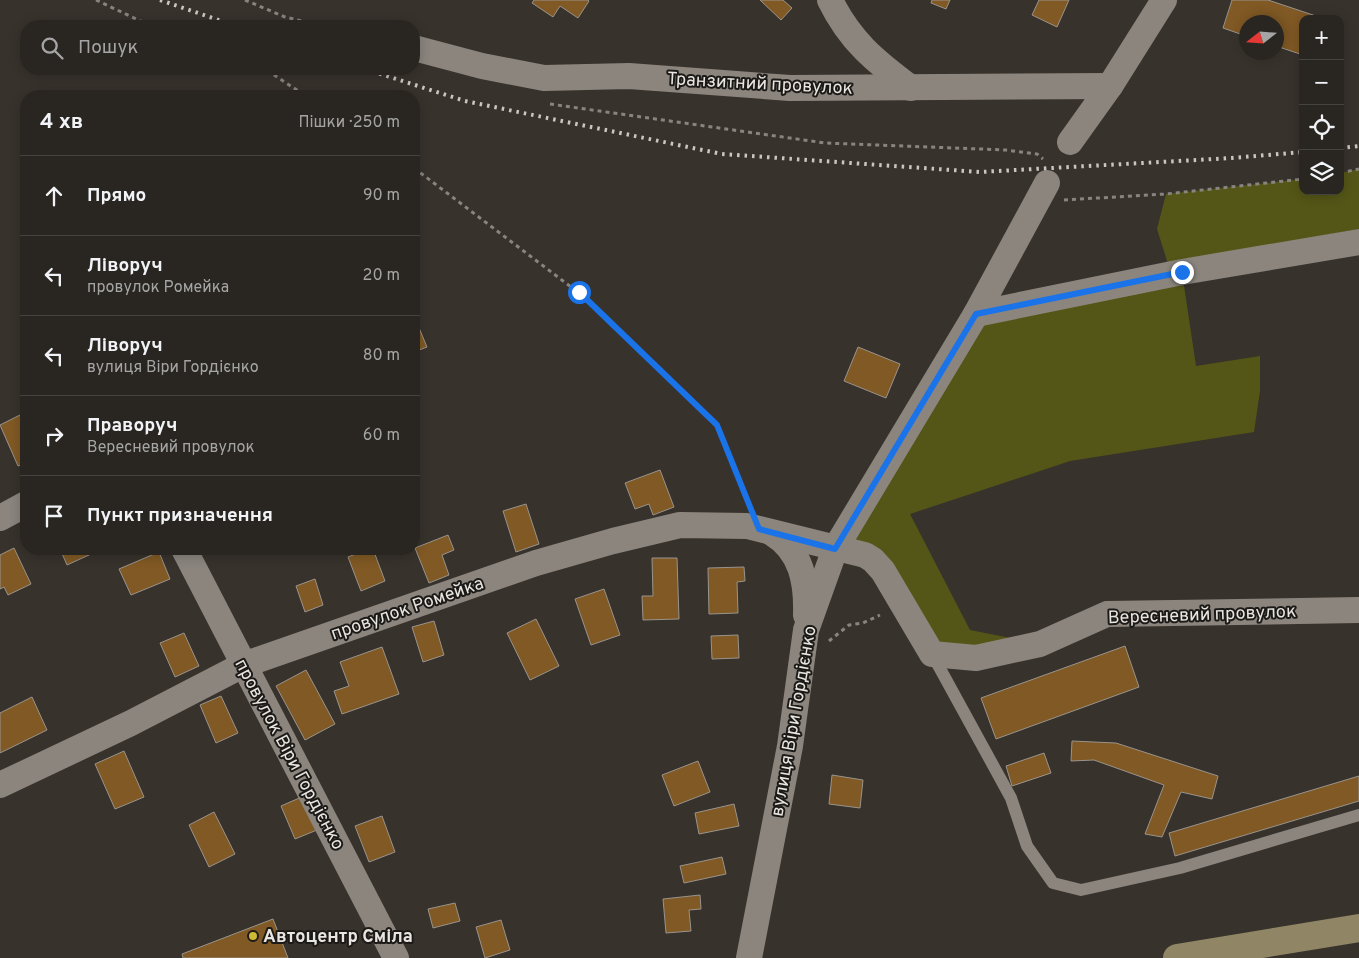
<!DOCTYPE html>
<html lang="uk">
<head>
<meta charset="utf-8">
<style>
  :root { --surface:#292621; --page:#312e2a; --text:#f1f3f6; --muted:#a5a5a5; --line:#45433f }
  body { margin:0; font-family:Overpass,sans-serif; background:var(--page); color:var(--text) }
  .controls { position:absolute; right:15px; top:15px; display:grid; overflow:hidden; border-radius:10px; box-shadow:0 2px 12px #0003 }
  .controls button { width:45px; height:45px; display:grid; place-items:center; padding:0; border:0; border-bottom:1px solid var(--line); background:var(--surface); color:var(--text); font:25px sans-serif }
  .compass { position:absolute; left:1239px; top:15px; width:45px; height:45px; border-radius:50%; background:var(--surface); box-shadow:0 2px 12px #0003; rotate:253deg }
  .stop { position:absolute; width:15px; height:15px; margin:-11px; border:4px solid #1a73e8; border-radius:50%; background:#fff }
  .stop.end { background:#1a73e8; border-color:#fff; box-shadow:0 1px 5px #0008 }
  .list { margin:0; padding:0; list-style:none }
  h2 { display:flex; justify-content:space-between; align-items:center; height:65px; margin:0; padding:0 20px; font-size:21px }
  h2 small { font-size:16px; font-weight:400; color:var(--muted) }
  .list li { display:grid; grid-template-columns:32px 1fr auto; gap:15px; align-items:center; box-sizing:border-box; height:80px; padding:0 20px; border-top:1px solid var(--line) }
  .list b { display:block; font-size:19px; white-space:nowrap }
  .list p { margin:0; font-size:16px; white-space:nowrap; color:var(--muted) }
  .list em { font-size:16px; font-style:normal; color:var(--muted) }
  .icon { flex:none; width:28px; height:28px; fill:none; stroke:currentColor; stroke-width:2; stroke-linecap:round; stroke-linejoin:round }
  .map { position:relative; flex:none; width:1359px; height:958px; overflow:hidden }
  .search { position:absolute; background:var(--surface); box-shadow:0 2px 12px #0003; left:20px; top:20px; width:400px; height:55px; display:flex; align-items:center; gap:12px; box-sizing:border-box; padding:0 18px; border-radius:20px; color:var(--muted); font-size:19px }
  .panel { position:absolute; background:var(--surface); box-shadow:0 2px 12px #0003; left:20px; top:90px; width:400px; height:465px; border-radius:20px }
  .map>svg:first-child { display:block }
  .green { fill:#545617 }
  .building { fill:#805924; stroke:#9a948d }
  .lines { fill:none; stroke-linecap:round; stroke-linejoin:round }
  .path { stroke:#88847f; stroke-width:3; stroke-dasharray:4 4; stroke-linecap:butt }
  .lane { stroke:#8b857e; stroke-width:12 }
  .street { stroke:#8b857e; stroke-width:26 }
  .secondary { stroke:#908564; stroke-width:28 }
  .rail { stroke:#cac6c1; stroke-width:4; stroke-dasharray:2.5 5; stroke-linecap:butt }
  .route { stroke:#1a73e8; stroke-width:6 }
  .poi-dot { fill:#cfb837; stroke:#1c1a17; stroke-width:2 }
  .labels { text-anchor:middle; stroke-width:4; stroke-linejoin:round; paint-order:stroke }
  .street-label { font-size:18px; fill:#e9e5e1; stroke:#1c1a17 }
  .poi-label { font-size:18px; font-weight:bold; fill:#e9e5e1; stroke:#1c1a17; text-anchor:start }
</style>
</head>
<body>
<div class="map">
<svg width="1359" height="958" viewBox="0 0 1359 958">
  <rect width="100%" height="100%" fill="#37322c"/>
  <g class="green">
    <polygon points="1359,169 1359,229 1168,264 1157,229 1166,194 1303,179 1303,191 1340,191 1340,173"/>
    <polygon points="1182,272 1196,366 1260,356 1260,391 1254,432 1070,461 910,514 970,630 1040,644 932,654 883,571 842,551 976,314"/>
  </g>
  <g class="building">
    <polygon points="534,0 588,0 589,1 578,18 560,6 553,17 532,3"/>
    <polygon points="760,0 783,0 792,8 781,20"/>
    <polygon points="932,0 950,0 946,9 931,3"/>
    <polygon points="1039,0 1069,0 1057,27 1032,15"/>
    <polygon points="1232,0 1268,0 1319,17 1303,19 1303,55 1276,46 1276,22 1246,22 1246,36 1223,28"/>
    <polygon points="417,323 427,347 414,352 414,325"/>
    <polygon points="858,347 900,364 886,398 844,381"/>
    <polygon points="22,414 26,424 26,463 18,466 0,425"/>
    <polygon points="660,470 674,507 653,515 649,504 635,509 625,483"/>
    <polygon points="526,504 539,544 516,552 503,511"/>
    <polygon points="448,535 454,550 442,555 449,575 429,583 415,548"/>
    <polygon points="14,548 31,584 8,595 4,587 0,589 0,555"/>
    <polygon points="60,549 99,549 100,550 67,565"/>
    <polygon points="369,549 373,549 385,581 361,591 348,557"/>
    <polygon points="159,552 170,579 131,595 119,569"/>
    <polygon points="652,558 677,558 679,619 643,620 642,596 653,596"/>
    <polygon points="744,567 745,581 737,582 738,613 709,614 708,568"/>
    <polygon points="315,579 323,605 305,612 296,586"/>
    <polygon points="604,589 620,635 591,645 575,599"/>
    <polygon points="536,619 559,666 530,680 507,633"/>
    <polygon points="434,621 444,655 423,662 412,627"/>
    <polygon points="184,633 199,666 175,677 160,643"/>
    <polygon points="738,635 739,658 712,659 711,636"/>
    <polygon points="1125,646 1139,687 996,739 981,698"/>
    <polygon points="382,647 399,694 342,714 334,691 349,686 340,662"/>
    <polygon points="306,670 335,724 305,740 276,686"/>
    <polygon points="221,696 238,733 216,743 200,705"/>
    <polygon points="32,697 47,730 0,753 0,713"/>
    <polygon points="1072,741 1116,743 1218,776 1212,799 1181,792 1162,837 1145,834 1164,785 1094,760 1071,761"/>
    <polygon points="124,751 144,797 115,809 95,764"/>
    <polygon points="1044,753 1051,773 1012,786 1006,766"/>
    <polygon points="698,761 710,792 674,806 662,775"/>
    <polygon points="832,775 863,780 860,808 829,804"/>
    <polygon points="1359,776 1359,801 1175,856 1169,833"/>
    <polygon points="304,796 317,830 295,839 281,806"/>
    <polygon points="734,804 739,826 699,834 695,813"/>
    <polygon points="214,812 235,854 209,867 189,825"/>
    <polygon points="382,816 395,852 369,862 355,826"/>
    <polygon points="722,857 726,874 684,883 680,866"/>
    <polygon points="700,895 701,909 689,910 691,931 666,933 663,899"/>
    <polygon points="455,903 460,921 433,928 428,909"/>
    <polygon points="273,919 288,958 183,958 182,954"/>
    <polygon points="501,920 510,950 485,958 476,927"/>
  </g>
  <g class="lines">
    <g class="path">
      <polyline points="96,0 151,26"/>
      <polyline points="245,0 285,17 323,26"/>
      <polyline points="259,69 274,75 306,96"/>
      <polyline points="550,104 825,143 1006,150 1037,154 1043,159"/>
      <polyline points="414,168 579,293 717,425 749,503"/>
      <polyline points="1340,173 1359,169"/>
      <polyline points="1064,200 1166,194 1303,179"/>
      <polyline points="829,641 849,625 863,623 880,615"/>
    </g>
    <polyline class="lane" points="932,654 1011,798 1027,846 1053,883 1081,890 1180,868 1359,815"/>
    <g class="street">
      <path d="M 830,0 C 850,41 875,61 911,88"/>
      <polyline points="414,48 482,66 544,78 629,76 790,88 1110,86"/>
      <polyline points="1070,142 1110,86 1164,0"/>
      <polyline points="976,314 1182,272 1359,242"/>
      <polyline points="0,518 26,504"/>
      <path d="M 772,533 C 802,551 807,583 806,615"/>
      <polyline points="184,549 396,958"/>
      <polyline points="0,785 131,723 243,665 536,563 613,541 680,525 747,526 865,555 873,560 883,571 932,654 976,658 1040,644 1107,614 1359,610"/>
      <polyline points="749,958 790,746 806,630 835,549 976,314 1047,183"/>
    </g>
    <polyline class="secondary" points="1177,958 1359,928"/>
    <g class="rail">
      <polyline points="160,0 236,26"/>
      <polyline points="365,69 465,101 722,154 980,172 1232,158 1303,152"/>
      <polyline points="1340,148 1359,146"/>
    </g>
  </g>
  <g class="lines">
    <polyline class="route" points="579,292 717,425 759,529 835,549 976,314 1182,272"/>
  </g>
  <circle class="poi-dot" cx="253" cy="936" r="5"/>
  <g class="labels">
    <g class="street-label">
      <text transform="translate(760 83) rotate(3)" y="6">Транзитний провулок</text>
      <text transform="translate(407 608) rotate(-19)" y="6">провулок Ромейка</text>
      <text transform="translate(1202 614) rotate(-2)" y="6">Вересневий провулок</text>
      <text transform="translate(793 721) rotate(-80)" y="6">вулиця Віри Гордієнко</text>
      <text transform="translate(290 754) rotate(62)" y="6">провулок Віри Гордієнко</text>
    </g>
    <g class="poi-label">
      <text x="263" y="942">Автоцентр Сміла</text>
    </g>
  </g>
</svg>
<div class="controls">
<button>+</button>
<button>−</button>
<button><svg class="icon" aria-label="locate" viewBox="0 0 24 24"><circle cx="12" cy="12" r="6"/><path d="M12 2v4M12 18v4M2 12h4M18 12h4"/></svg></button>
<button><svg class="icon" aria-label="layers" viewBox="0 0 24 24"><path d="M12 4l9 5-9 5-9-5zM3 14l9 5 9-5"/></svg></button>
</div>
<svg class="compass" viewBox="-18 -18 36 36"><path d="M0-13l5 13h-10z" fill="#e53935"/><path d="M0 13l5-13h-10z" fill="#a5a5a5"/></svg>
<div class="stop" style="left:579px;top:292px"></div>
<div class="stop end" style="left:1182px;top:272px"></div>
<div class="search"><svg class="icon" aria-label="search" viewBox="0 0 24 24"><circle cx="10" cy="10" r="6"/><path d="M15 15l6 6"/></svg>Пошук</div>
<section class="panel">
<h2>4 хв<small>Пішки · 250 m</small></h2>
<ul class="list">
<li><svg class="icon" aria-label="ahead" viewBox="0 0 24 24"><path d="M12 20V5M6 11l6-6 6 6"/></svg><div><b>Прямо</b></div><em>90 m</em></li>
<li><svg class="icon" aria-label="left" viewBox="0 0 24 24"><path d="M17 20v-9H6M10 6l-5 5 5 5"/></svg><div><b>Ліворуч</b><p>провулок Ромейка</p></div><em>20 m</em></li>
<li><svg class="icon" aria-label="left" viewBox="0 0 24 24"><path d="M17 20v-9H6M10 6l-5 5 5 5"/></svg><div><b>Ліворуч</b><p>вулиця Віри Гордієнко</p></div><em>80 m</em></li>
<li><svg class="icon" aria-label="right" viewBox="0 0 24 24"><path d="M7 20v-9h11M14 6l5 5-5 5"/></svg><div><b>Праворуч</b><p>Вересневий провулок</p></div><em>60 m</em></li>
<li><svg class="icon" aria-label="arrive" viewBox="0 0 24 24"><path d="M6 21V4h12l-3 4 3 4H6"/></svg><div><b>Пункт призначення</b></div></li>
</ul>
</section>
</div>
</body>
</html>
